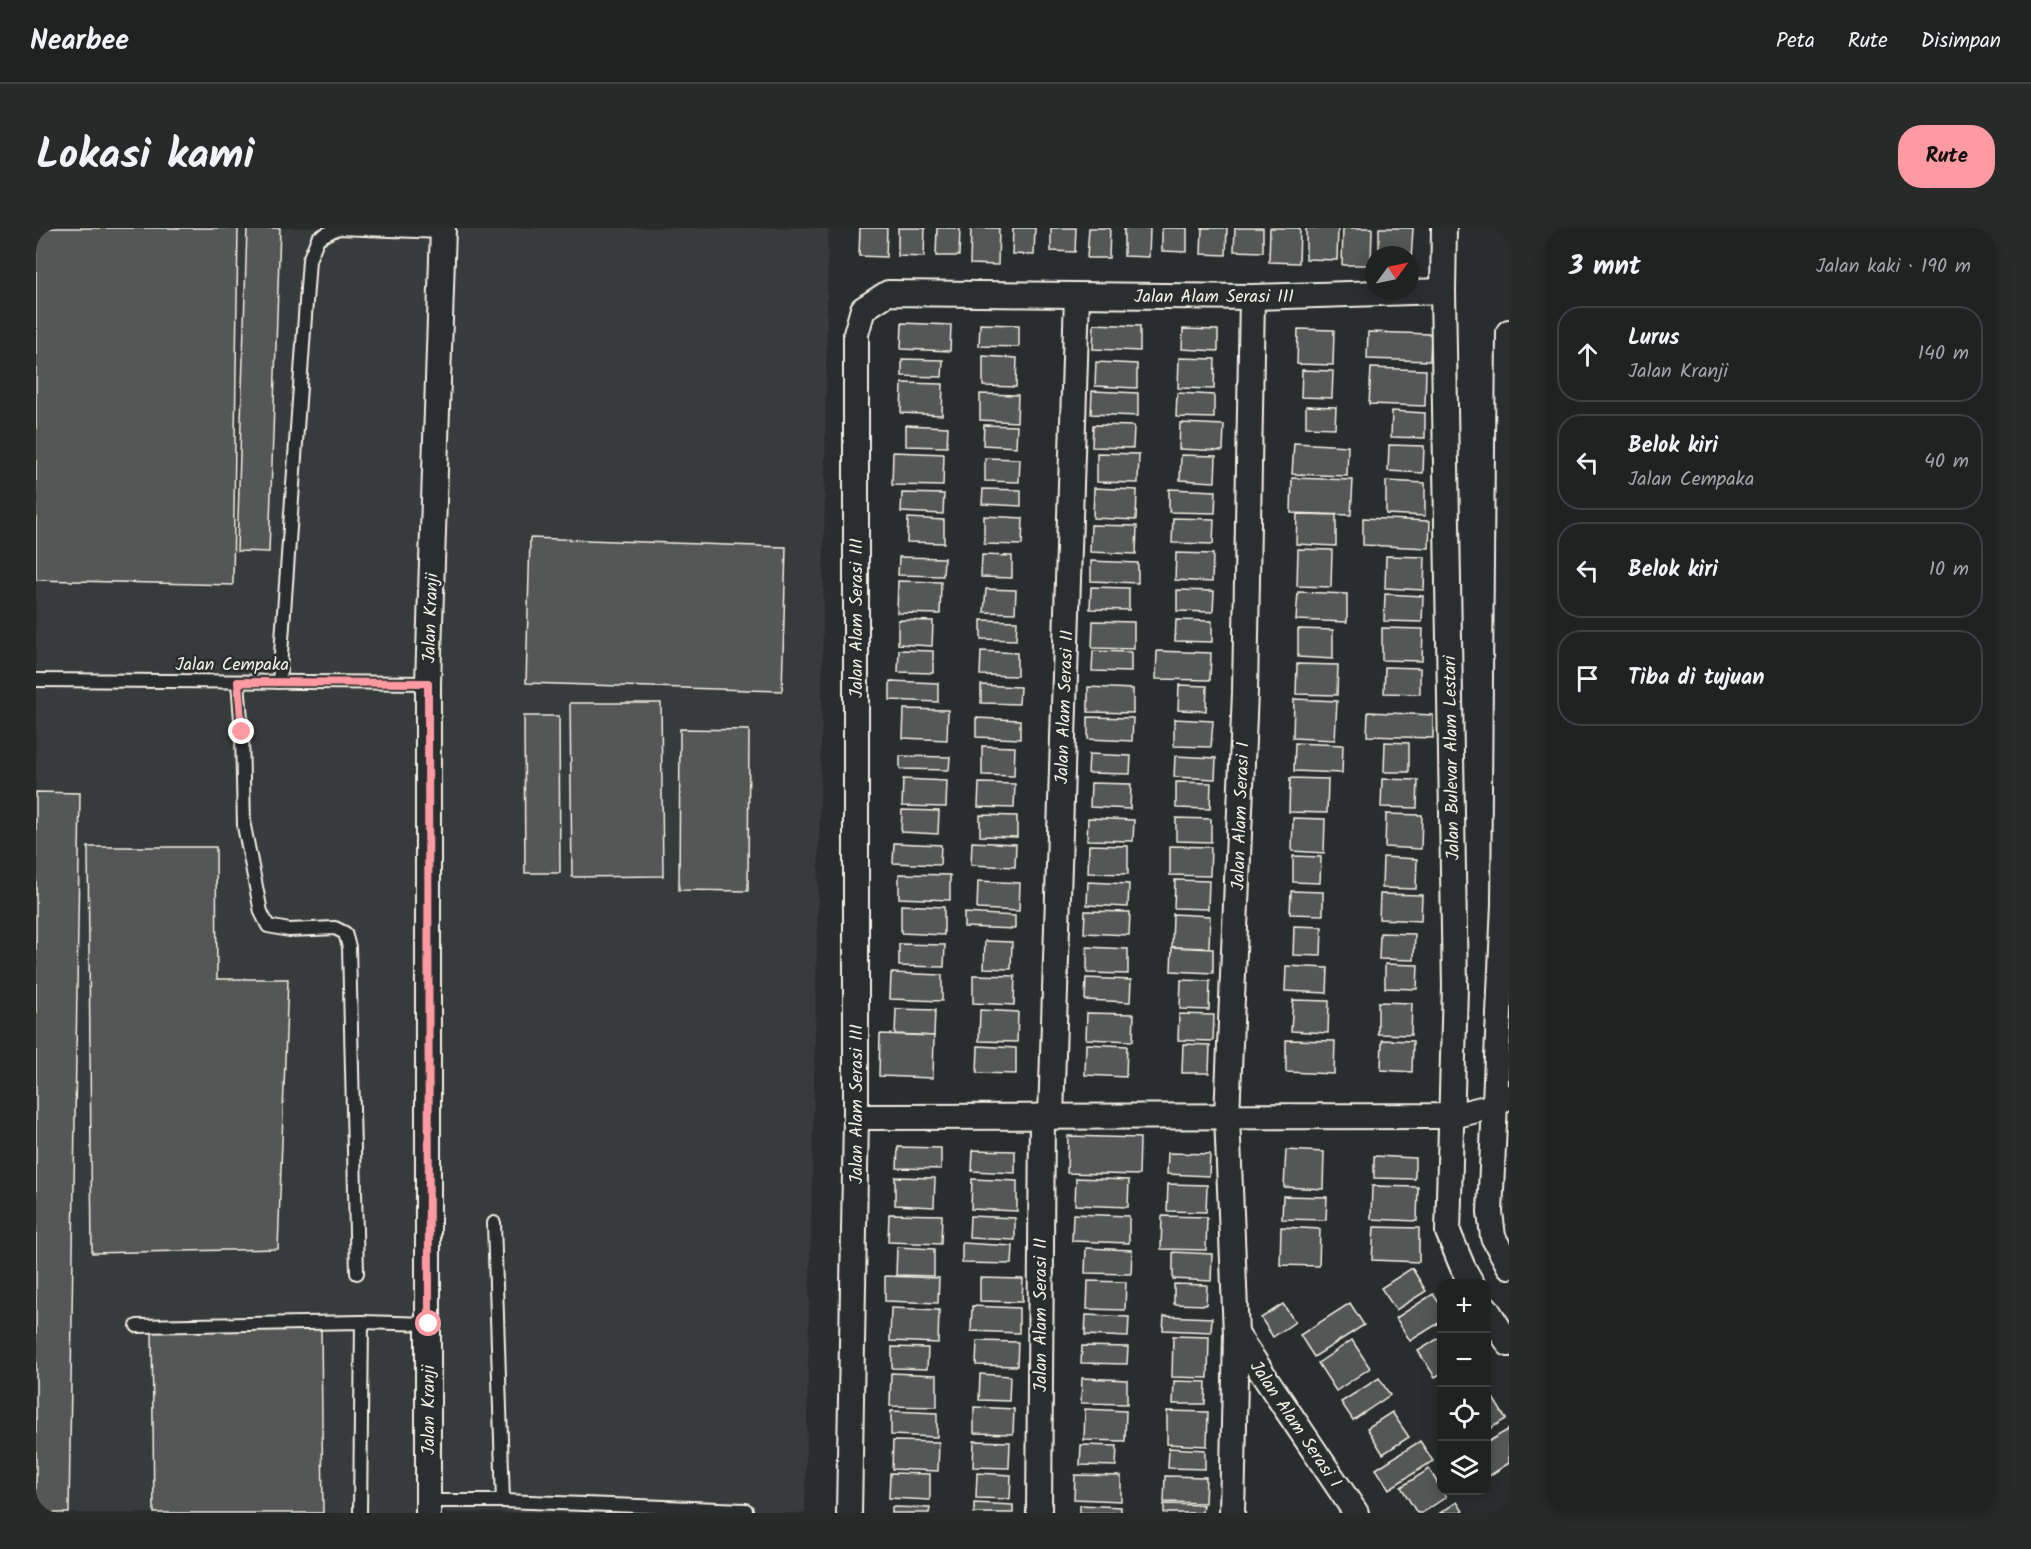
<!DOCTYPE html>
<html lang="id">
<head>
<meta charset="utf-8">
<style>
  :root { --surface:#202222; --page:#282a2a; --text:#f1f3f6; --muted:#a2a4a5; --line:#3d3f40; --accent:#ff9aa2 }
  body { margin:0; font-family:Kalam,sans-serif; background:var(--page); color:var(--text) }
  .controls { position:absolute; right:18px; bottom:18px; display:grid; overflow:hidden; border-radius:12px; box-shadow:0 3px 15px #0003 }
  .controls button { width:54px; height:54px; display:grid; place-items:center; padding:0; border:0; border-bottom:2px solid var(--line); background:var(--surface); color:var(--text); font:30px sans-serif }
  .compass { position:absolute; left:1329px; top:18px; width:54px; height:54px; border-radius:50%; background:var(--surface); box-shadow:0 3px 15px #0003; rotate:57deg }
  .stop { position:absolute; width:18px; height:18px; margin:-14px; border:4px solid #ff9aa2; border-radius:50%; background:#fff }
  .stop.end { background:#ff9aa2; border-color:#fff; box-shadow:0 2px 6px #0008 }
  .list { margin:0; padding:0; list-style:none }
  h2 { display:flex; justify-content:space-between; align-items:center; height:78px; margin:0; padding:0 24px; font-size:26px }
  h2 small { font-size:20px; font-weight:400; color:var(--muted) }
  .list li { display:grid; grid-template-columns:39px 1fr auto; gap:18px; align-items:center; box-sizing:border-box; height:96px; margin:0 12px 12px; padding:0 12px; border:2px solid var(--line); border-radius:24px }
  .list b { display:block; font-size:22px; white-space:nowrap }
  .list p { margin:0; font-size:20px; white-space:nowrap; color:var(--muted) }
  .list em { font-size:20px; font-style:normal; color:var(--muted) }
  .icon { flex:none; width:33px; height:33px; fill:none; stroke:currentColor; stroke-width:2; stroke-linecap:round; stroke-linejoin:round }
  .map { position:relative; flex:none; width:1473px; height:1285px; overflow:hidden; border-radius:24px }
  header { display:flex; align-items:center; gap:36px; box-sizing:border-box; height:84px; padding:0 30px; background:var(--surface); border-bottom:2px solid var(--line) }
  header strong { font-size:28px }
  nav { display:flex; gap:33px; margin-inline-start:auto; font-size:21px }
  .intro { display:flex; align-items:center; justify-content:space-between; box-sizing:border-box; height:144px; padding:0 36px }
  h1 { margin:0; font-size:42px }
  .button { padding:15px 27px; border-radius:24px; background:var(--accent); color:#111; font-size:21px; font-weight:700 }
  main { display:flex; gap:36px; padding:0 36px }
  aside { flex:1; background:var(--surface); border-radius:24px; box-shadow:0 3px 15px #0003 }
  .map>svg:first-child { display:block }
  .built { fill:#373a3a }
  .building { fill:#555756; stroke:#f4f1e8; stroke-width:1.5 }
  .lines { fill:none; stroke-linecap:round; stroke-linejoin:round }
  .lane-casing { stroke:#f4f1e8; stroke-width:16 }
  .street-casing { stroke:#f4f1e8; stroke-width:28 }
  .lane { stroke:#2a2d2e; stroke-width:12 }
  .street { stroke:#2a2d2e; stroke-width:24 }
  .route { stroke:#ff9aa2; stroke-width:8 }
  .labels { text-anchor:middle; stroke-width:5; stroke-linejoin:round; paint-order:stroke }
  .street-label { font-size:18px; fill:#f4f1e8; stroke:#2a2d2e }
</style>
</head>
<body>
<header>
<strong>Nearbee</strong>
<nav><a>Peta</a><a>Rute</a><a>Disimpan</a></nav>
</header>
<div class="intro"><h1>Lokasi kami</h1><a class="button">Rute</a></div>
<main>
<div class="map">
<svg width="1473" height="1285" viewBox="0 0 1473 1285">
  <rect width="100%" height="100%" fill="#2a2d2e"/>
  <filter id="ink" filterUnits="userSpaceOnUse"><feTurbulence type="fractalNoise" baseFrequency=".0167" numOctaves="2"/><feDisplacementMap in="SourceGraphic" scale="12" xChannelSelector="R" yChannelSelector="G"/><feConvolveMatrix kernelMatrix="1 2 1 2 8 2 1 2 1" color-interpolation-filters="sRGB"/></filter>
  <g filter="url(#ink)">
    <polygon class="built" points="0,0 792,0 786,475 769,1285 0,1285"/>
    <g class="building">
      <polygon points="0,0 202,0 197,357 0,352"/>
      <polygon points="211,0 244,0 233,324 201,323"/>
      <polygon points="824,0 851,0 850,29 823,28"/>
      <polygon points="862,0 889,0 888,29 862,28"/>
      <polygon points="901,0 924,0 923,28 900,28"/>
      <polygon points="935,0 963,0 962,37 934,36"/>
      <polygon points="977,0 999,0 998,27 976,26"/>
      <polygon points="1015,0 1040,0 1039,24 1015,23"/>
      <polygon points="1053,0 1074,0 1073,30 1051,30"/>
      <polygon points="1088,0 1114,0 1113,29 1088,28"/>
      <polygon points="1126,0 1151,0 1151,24 1126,23"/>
      <polygon points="1166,0 1191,0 1190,27 1165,26"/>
      <polygon points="1199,0 1227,0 1227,24 1198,23"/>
      <polygon points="1234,0 1264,0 1263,35 1233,34"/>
      <polygon points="1270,0 1302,0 1301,32 1270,31"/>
      <polygon points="1307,0 1336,0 1335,37 1306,37"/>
      <polygon points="1343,0 1377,0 1375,33 1374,27 1343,27"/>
      <polygon points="866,95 915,97 914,123 865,121"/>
      <polygon points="944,96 983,97 983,119 943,118"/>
      <polygon points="1058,96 1104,98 1104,123 1057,121"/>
      <polygon points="1147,101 1182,102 1182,123 1146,121"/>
      <polygon points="1262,101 1298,102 1297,137 1261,136"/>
      <polygon points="1332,104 1395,106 1394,133 1331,131"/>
      <polygon points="947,128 981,130 980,159 947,158"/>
      <polygon points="1143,130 1179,131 1178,161 1142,160"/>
      <polygon points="866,131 907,132 906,149 866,148"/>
      <polygon points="1060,134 1101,136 1101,160 1059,158"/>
      <polygon points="1335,140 1390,142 1389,178 1333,176"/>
      <polygon points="1266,142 1297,143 1296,170 1265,169"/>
      <polygon points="866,155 907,156 906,187 865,185"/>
      <polygon points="1056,163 1102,165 1102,188 1055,186"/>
      <polygon points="1141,165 1178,167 1178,190 1140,189"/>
      <polygon points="944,166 982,167 981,194 944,192"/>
      <polygon points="1270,178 1300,179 1299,200 1270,199"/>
      <polygon points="1356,183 1389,185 1389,210 1355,209"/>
      <polygon points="1144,195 1188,197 1187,223 1143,221"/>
      <polygon points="870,197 912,199 911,219 870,218"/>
      <polygon points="948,197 981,198 980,219 947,217"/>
      <polygon points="1057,197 1098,198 1097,220 1056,219"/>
      <polygon points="1258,215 1312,218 1311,248 1256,246"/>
      <polygon points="1353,217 1388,218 1387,245 1352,243"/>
      <polygon points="857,224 908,226 907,258 856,257"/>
      <polygon points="1061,225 1103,226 1102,255 1061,254"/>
      <polygon points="1145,227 1180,228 1179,254 1144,252"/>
      <polygon points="949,230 984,231 983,254 949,253"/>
      <polygon points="1256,250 1317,252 1315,287 1255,285"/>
      <polygon points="1350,253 1389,255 1389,288 1350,286"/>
      <polygon points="1058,260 1101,262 1100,292 1057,290"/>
      <polygon points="947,261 985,262 985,278 946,276"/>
      <polygon points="1133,261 1180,263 1179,285 1133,284"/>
      <polygon points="866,265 908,266 907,286 865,284"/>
      <polygon points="1261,286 1300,287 1300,318 1260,316"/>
      <polygon points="948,288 987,290 986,317 948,316"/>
      <polygon points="872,290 908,292 908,315 871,314"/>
      <polygon points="1137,290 1178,291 1177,316 1136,315"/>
      <polygon points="1327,290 1394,293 1393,320 1327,317"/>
      <polygon points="1055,297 1101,298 1100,326 1054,324"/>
      <polygon points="494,310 750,319 746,463 490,455"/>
      <polygon points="1262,321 1296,322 1295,359 1261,358"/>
      <polygon points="1140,325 1177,326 1176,354 1139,352"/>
      <polygon points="946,327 976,328 976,350 945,349"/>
      <polygon points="1350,328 1389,329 1388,362 1349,360"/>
      <polygon points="863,329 908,330 907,348 862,347"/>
      <polygon points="1055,333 1102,335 1102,355 1055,353"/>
      <polygon points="862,353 905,354 904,386 861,385"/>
      <polygon points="1055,359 1093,360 1093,382 1054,381"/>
      <polygon points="950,361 980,362 979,385 948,384"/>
      <polygon points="1141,362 1178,363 1177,384 1141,383"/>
      <polygon points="1262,364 1311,366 1311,394 1260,392"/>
      <polygon points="1349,366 1387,368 1386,394 1348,393"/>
      <polygon points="862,392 897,393 896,418 862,416"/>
      <polygon points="945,392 981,393 980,412 945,411"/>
      <polygon points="1140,392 1176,393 1176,414 1139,413"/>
      <polygon points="1057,393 1098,394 1098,421 1056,420"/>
      <polygon points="1346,400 1387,401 1386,433 1346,432"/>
      <polygon points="1262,401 1297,402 1297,431 1262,429"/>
      <polygon points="863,422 897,423 897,445 862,444"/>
      <polygon points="945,423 981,425 981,448 944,447"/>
      <polygon points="1057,423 1095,424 1095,444 1056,443"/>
      <polygon points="1121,423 1175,425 1174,452 1120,451"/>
      <polygon points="1261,436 1302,437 1301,467 1260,466"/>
      <polygon points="1349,439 1384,440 1384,466 1348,465"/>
      <polygon points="854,453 902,455 902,474 854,472"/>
      <polygon points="945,457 984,459 983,476 945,475"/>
      <polygon points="1143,457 1171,458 1170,483 1142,482"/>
      <polygon points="1052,459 1097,461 1097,485 1052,484"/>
      <polygon points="1258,471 1301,473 1299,512 1257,510"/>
      <polygon points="534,475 625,475 627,648 536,649"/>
      <polygon points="868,481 912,482 911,512 867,510"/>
      <polygon points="1332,484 1397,487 1397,510 1331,508"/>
      <polygon points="488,488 523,488 524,645 489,645"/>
      <polygon points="1052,489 1097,490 1096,513 1052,511"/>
      <polygon points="940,490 984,492 984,511 940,509"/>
      <polygon points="1138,491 1177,493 1175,519 1138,518"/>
      <polygon points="644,501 713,502 712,663 643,662"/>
      <polygon points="1349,514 1373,515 1373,544 1348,544"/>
      <polygon points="1259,515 1307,517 1306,545 1258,543"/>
      <polygon points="946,518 979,519 978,548 946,547"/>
      <polygon points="1053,526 1095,528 1094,546 1052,545"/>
      <polygon points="864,528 914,529 913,542 864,541"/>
      <polygon points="1139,528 1180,530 1179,551 1138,549"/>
      <polygon points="1254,550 1292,551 1291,585 1253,584"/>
      <polygon points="867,551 911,553 910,579 866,578"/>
      <polygon points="1346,551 1382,552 1381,580 1345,579"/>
      <polygon points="1140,554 1175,555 1174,581 1140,580"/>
      <polygon points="943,555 979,556 978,580 942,579"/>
      <polygon points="1055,555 1095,556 1094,581 1054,579"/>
      <polygon points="0,564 44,565 33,1285 0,1285"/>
      <polygon points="866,582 903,583 902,606 865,604"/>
      <polygon points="1350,586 1386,587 1385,621 1349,619"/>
      <polygon points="944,587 981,588 981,609 944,608"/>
      <polygon points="1052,590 1098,592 1097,613 1051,612"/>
      <polygon points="1140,590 1175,591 1175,614 1140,613"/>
      <polygon points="1257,590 1289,591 1288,625 1256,623"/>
      <polygon points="936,614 980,616 979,639 935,637"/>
      <polygon points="858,615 905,617 904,637 857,635"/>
      <polygon points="1053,617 1092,618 1092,646 1052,645"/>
      <polygon points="1134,618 1175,619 1174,648 1134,647"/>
      <polygon points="52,619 180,619 181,751 252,751 242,1021 56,1025"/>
      <polygon points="1257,628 1285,629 1284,655 1257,654"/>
      <polygon points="1347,629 1381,631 1380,661 1346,660"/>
      <polygon points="863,646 914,647 914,672 863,670"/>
      <polygon points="1139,652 1173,653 1172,681 1138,680"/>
      <polygon points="942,653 984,655 983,683 941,681"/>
      <polygon points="1052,654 1093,656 1092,679 1051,677"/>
      <polygon points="1255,663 1287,664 1287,687 1254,686"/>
      <polygon points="1344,666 1386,667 1385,693 1343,691"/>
      <polygon points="865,677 908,679 908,707 865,705"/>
      <polygon points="1049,683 1094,684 1093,707 1048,705"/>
      <polygon points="928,685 979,688 979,701 928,699"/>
      <polygon points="1137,686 1174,688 1173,720 1136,719"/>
      <polygon points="1258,698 1286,699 1285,728 1257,727"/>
      <polygon points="1344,705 1379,706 1378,732 1343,731"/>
      <polygon points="949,713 976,714 975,741 948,740"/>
      <polygon points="863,716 909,717 908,739 863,738"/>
      <polygon points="1051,719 1092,721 1092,746 1051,745"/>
      <polygon points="1136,719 1177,721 1177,745 1135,743"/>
      <polygon points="1349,736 1382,737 1381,761 1349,760"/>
      <polygon points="1250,738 1292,740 1291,765 1249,763"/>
      <polygon points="855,745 906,747 906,773 854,771"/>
      <polygon points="937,747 979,748 978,777 937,775"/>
      <polygon points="1050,750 1095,752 1094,774 1049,772"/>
      <polygon points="1145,752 1174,753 1173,782 1144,781"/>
      <polygon points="1257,772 1293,773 1292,805 1255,803"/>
      <polygon points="1342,774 1376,775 1375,807 1342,806"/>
      <polygon points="860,781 899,782 898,808 859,806"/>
      <polygon points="944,782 982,784 981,814 943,813"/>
      <polygon points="1051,785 1098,786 1097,813 1050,811"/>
      <polygon points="1143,786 1178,787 1177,813 1142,812"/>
      <polygon points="844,806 898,808 897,850 843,848"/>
      <polygon points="1250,812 1299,813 1298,846 1250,844"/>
      <polygon points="1346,812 1377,813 1376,844 1345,842"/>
      <polygon points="1050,816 1091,818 1090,849 1049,847"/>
      <polygon points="1147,816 1174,817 1173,845 1146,845"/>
      <polygon points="942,818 980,820 980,846 941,845"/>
      <polygon points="1032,908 1104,910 1103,947 1031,945"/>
      <polygon points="862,919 905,920 905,941 861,940"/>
      <polygon points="937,922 979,923 979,945 936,943"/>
      <polygon points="1250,922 1288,924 1287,961 1248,959"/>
      <polygon points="1132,925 1174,926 1173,948 1131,946"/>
      <polygon points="1338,928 1379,930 1379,951 1338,950"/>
      <polygon points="859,949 899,950 898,979 859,977"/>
      <polygon points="1040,950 1093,952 1092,979 1039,977"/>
      <polygon points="936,951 981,953 981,983 935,981"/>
      <polygon points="1132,956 1171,957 1170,984 1131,983"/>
      <polygon points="1336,958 1382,959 1381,993 1335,991"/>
      <polygon points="1247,968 1291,969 1290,992 1246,991"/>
      <polygon points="853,986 906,987 905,1016 852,1014"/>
      <polygon points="1037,986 1093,988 1093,1015 1036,1013"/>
      <polygon points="934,988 979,990 979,1012 933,1010"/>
      <polygon points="1126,988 1171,989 1170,1022 1125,1021"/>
      <polygon points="1245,999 1284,1001 1283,1038 1244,1037"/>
      <polygon points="1338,999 1383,1000 1383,1034 1336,1032"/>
      <polygon points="926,1015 977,1018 976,1036 926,1035"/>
      <polygon points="861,1019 898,1021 898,1048 860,1047"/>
      <polygon points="1050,1020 1096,1022 1095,1046 1049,1045"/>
      <polygon points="1137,1024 1176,1026 1175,1053 1137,1051"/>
      <polygon points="1376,1040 1390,1063 1360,1082 1345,1060"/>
      <polygon points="849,1048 903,1050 902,1075 849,1073"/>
      <polygon points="944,1050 987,1051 986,1074 944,1073"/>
      <polygon points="1052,1053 1090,1054 1089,1082 1051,1081"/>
      <polygon points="1138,1056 1171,1057 1170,1077 1138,1076"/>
      <polygon points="1397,1066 1406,1079 1406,1093 1374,1113 1360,1090"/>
      <polygon points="1314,1075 1328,1097 1278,1129 1264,1107"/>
      <polygon points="1247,1076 1259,1094 1237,1109 1225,1090"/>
      <polygon points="936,1078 983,1080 983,1105 935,1103"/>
      <polygon points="855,1080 903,1082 902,1115 854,1113"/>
      <polygon points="1050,1087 1093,1089 1092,1109 1049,1107"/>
      <polygon points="1128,1088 1176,1090 1175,1104 1127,1102"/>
      <polygon points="285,1101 287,1285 118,1285 116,1102"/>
      <polygon points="1137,1108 1173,1109 1172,1150 1136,1149"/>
      <polygon points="1406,1108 1406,1145 1399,1149 1382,1123"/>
      <polygon points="1316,1112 1334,1140 1300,1163 1282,1135"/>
      <polygon points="941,1113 982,1114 981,1138 940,1137"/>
      <polygon points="1046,1118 1092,1119 1091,1136 1045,1135"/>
      <polygon points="856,1119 892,1120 891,1141 856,1140"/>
      <polygon points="855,1145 901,1147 901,1179 854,1178"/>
      <polygon points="944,1146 974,1148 973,1173 943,1172"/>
      <polygon points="1046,1150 1091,1152 1091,1176 1045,1175"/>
      <polygon points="1343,1150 1354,1167 1317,1192 1305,1174"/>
      <polygon points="1138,1153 1170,1154 1169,1176 1137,1176"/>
      <polygon points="1454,1165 1470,1191 1450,1203 1450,1168"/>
      <polygon points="938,1179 978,1181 977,1206 938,1205"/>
      <polygon points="1049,1181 1090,1183 1089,1213 1048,1212"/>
      <polygon points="855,1183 901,1185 901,1209 855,1207"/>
      <polygon points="1131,1183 1172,1184 1171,1218 1131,1216"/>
      <polygon points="1356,1184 1373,1209 1347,1226 1331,1200"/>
      <polygon points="1473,1201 1473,1235 1453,1248 1450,1245 1450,1215"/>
      <polygon points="857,1213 903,1214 902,1243 856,1241"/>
      <polygon points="938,1213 974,1214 973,1240 937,1239"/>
      <polygon points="1384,1213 1397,1233 1353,1261 1340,1241"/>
      <polygon points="1045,1217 1081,1218 1080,1238 1044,1237"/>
      <polygon points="1133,1220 1169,1222 1169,1241 1132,1240"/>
      <polygon points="1393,1241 1410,1269 1386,1285 1381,1285 1365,1259"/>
      <polygon points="854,1245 894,1246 894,1272 853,1270"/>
      <polygon points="941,1245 975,1247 974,1271 940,1270"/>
      <polygon points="1039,1247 1085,1248 1085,1273 1038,1271"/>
      <polygon points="1129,1248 1170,1249 1169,1275 1128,1274"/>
      <polygon points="1421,1274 1428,1285 1404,1285"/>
      <polygon points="938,1275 977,1277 977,1285 938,1285"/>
      <polygon points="1128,1276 1167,1277 1166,1285 1128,1285"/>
      <polygon points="1044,1277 1085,1279 1085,1285 1044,1285"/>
      <polygon points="856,1279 894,1280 893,1285 856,1285"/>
    </g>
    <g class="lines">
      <g class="lane-casing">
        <g id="lane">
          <polyline points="0,452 392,455"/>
          <polyline points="202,454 206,504 208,598 225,684 232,698 253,702 299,700 309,705 313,719 321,1045"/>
          <polyline points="243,454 273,32 282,10 302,0 407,4"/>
          <polyline points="458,995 467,1273"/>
          <polyline points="101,1098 326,1094 393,1096"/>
          <polyline points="392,1273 467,1273 710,1282"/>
          <polyline points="324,1285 326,1094"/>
        </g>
      </g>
      <g class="street-casing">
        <g id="street">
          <polyline points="1408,0 1407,63 1419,759 1412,1004 1427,1040 1436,1056"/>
          <polyline points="1473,104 1468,676 1454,984 1457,1009 1473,1038"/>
          <polyline points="820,889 1416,888 1458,878 1471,869"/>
          <polyline points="1015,889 1041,68"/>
          <polyline points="1450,1080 1473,1116"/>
          <polyline points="1200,1106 1320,1285"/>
          <polyline points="392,1285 392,455 407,0"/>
          <polyline points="813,1285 820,889 820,106 827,81 852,65 1216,69 1407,63"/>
          <polyline points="1003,1285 1006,888"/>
          <polyline points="1196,1285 1200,1106 1191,888 1209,464 1216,69"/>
        </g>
      </g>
      <use href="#lane" class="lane"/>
      <use href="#street" class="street"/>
    </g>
  </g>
  <g class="lines" filter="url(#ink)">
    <polyline class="route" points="206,504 202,454 392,455 393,1096"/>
  </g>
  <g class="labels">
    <g class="street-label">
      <text x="1178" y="74">Jalan Alam Serasi III</text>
      <text transform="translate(394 390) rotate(-88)" y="6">Jalan Kranji</text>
      <text transform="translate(820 390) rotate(-90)" y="6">Jalan Alam Serasi III</text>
      <text x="196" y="442">Jalan Cempaka</text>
      <text transform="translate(1028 479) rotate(-88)" y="6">Jalan Alam Serasi II</text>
      <text transform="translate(1415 530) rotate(-91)" y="6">Jalan Bulevar Alam Lestari</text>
      <text transform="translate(1204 588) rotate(-88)" y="6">Jalan Alam Serasi I</text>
      <text transform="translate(820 876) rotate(-90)" y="6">Jalan Alam Serasi III</text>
      <text transform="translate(1004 1087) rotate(-90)" y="6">Jalan Alam Serasi II</text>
      <text transform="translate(392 1182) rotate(-90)" y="6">Jalan Kranji</text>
      <text transform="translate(1260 1196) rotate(56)" y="6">Jalan Alam Serasi I</text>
    </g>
  </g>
</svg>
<div class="controls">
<button>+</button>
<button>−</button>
<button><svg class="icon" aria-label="locate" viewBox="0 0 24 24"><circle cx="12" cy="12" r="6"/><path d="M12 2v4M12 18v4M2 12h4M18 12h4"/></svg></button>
<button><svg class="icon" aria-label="layers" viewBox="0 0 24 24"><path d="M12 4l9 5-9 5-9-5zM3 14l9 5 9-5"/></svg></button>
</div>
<svg class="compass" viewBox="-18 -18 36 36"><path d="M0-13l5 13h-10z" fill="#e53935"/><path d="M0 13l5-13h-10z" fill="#a2a4a5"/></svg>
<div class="stop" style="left:393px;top:1096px"></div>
<div class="stop end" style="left:206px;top:504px"></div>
</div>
<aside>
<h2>3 mnt<small>Jalan kaki · 190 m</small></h2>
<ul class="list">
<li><svg class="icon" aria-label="ahead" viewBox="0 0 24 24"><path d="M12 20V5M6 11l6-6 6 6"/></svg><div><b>Lurus</b><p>Jalan Kranji</p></div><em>140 m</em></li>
<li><svg class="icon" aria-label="left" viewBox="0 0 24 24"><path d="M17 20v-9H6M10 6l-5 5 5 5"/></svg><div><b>Belok kiri</b><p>Jalan Cempaka</p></div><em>40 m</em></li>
<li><svg class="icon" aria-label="left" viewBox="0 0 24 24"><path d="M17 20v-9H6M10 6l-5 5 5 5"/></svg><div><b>Belok kiri</b></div><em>10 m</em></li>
<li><svg class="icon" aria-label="arrive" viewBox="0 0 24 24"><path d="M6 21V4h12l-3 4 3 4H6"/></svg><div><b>Tiba di tujuan</b></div></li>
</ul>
</aside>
</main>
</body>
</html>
